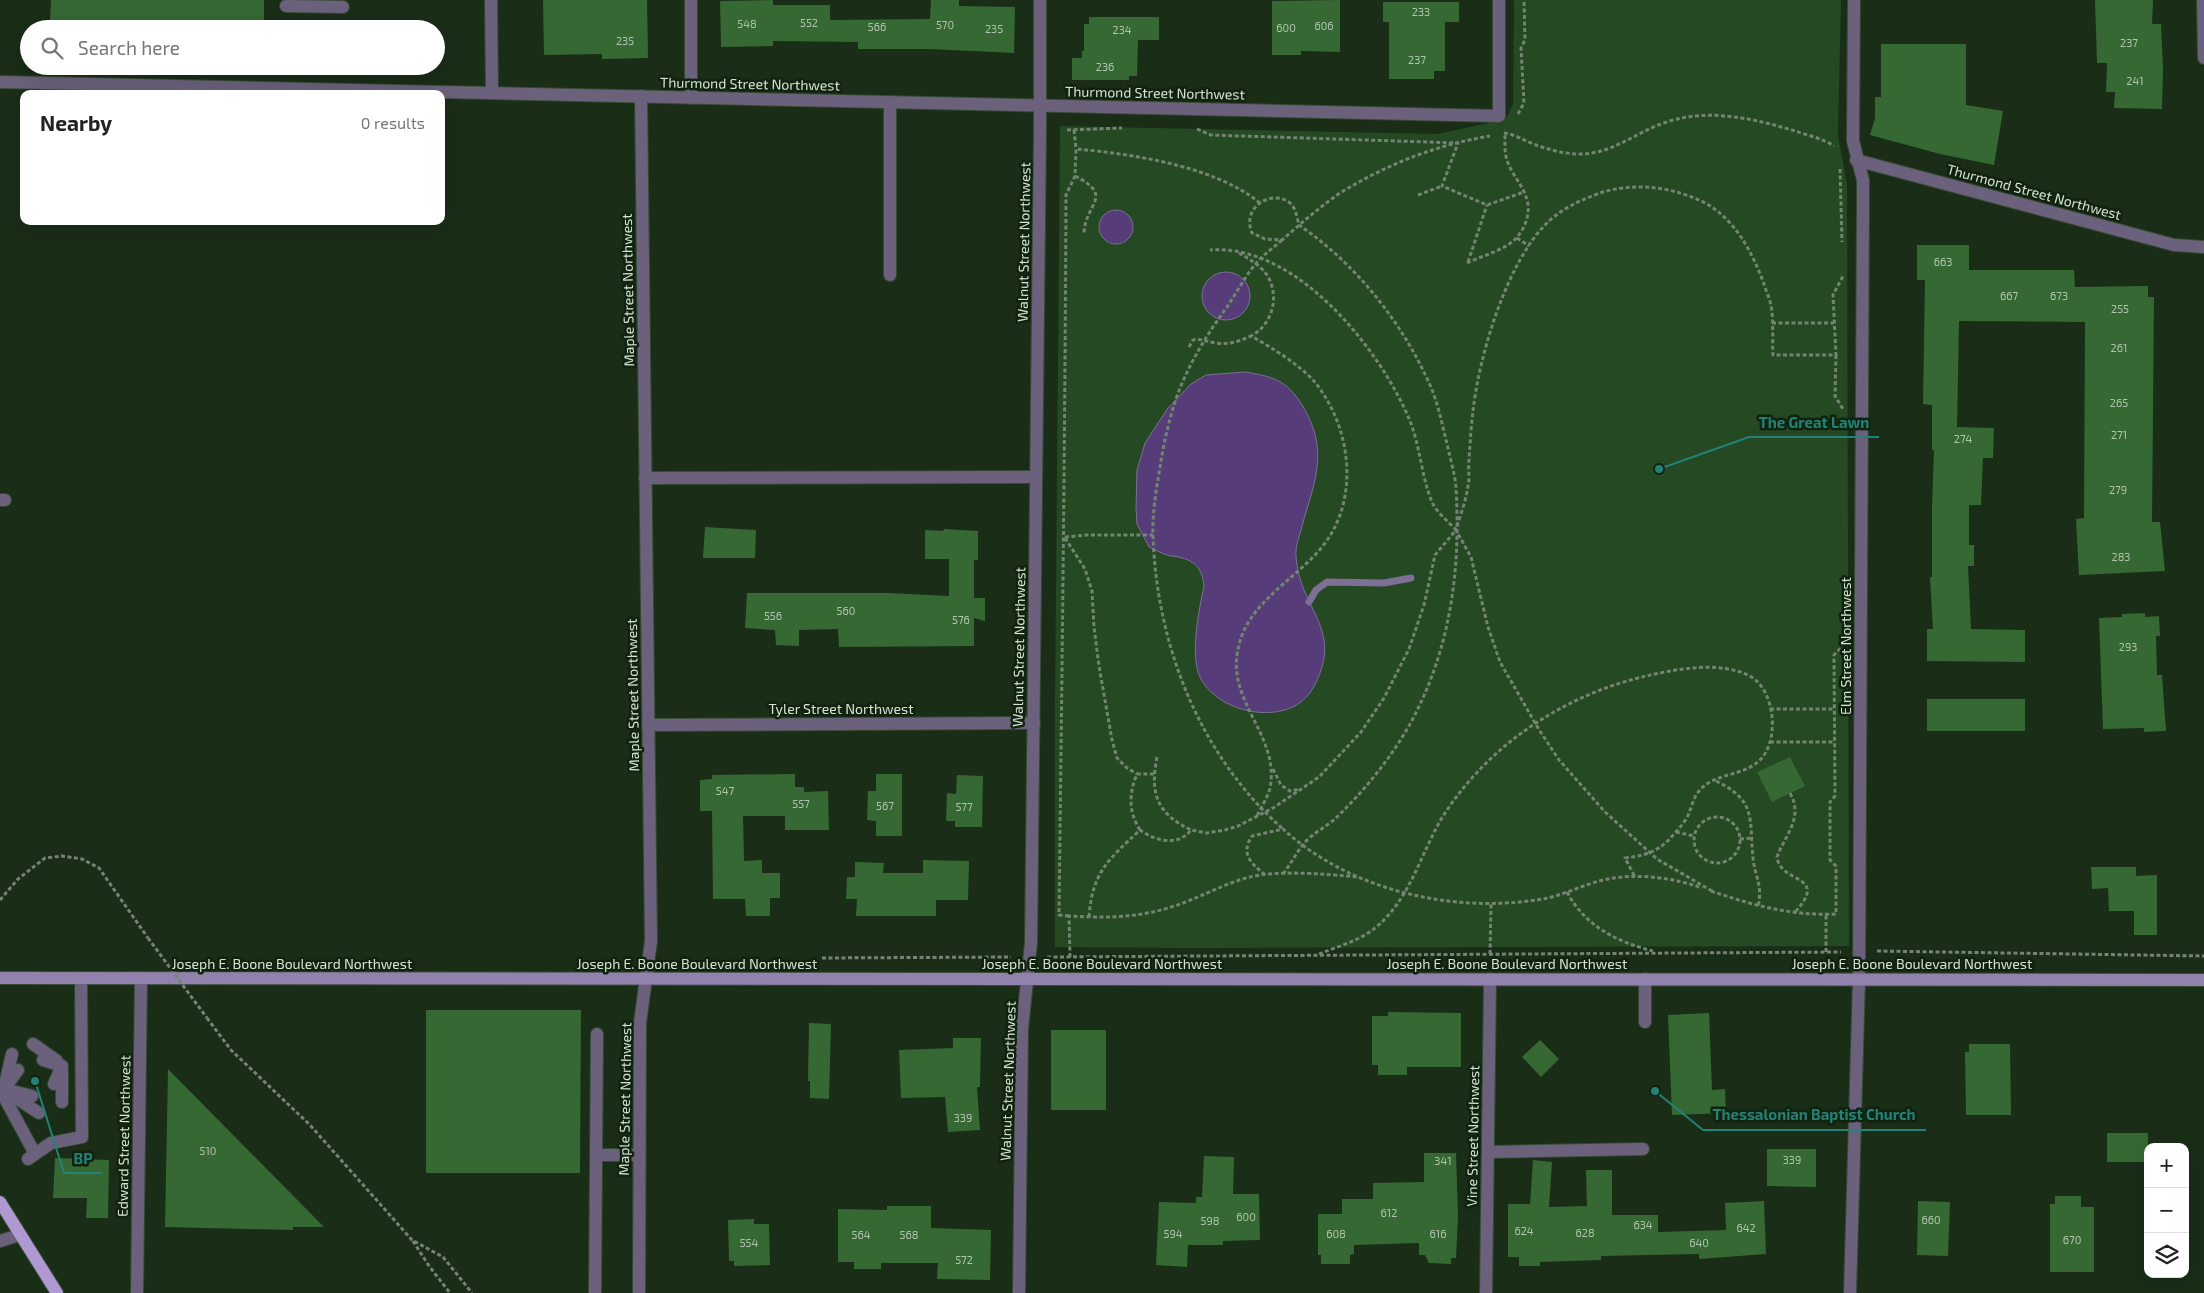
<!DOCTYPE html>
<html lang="en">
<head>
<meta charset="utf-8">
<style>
  :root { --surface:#fff; --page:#f6f6f6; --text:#222; --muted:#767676; --line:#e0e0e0 }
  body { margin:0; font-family:"Exo 2",sans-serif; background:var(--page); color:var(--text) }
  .controls { position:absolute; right:15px; bottom:15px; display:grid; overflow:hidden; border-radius:10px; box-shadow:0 5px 20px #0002 }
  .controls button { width:45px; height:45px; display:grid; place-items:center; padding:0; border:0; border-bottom:1px solid var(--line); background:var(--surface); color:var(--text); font:25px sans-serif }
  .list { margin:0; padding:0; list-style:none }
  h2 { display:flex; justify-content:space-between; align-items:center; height:65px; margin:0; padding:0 20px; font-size:21px }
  h2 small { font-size:16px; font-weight:400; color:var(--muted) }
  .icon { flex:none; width:28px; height:28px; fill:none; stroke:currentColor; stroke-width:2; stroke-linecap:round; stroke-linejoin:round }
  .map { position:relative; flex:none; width:2204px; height:1293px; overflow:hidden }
  .search { position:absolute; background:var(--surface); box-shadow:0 5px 20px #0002; left:20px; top:20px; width:425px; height:55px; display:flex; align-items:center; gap:12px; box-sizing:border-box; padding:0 18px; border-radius:28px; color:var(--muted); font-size:19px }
  .panel { position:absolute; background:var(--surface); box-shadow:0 5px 20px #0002; left:20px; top:90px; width:425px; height:135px; border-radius:10px }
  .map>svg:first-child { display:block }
  .green { fill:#244923 }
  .water { fill:#563d79; stroke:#7d6f95 }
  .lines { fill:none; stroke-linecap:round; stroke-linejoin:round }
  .stream { stroke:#7d6f95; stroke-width:7 }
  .building { fill:#366833 }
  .service-casing { stroke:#374a35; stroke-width:14 }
  .minor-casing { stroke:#374a35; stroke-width:14 }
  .secondary-casing { stroke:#374a35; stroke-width:14 }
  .primary-casing { stroke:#374a35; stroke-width:14 }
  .path { stroke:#748472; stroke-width:3; stroke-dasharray:4 2.5; stroke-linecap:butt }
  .service { stroke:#6b617c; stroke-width:12 }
  .minor { stroke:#6b617c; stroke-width:12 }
  .secondary { stroke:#9181ad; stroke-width:12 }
  .primary { stroke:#ae99d2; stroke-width:12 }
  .path-bridge { stroke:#748472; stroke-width:3; stroke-dasharray:4 2.5; stroke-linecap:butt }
  .labels { text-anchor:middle; stroke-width:5; stroke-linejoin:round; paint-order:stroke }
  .number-label { font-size:11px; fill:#afc4ac }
  .street-label { font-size:14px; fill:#d7e3d5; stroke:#0f230e }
  .leader { fill:none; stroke:#238178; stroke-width:2 }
  .callout-dot { fill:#238178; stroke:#0f230e; stroke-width:2 }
  .callout-label { font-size:15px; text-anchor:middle; font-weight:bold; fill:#238178; stroke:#0f230e; stroke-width:5; stroke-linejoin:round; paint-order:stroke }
</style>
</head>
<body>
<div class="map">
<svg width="2204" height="1293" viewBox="0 0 2204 1293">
  <rect width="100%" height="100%" fill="#192d17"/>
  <polygon class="green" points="1514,0 1841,0 1838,135 1847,185 1849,946 1187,948 1055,947 1055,703 1060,126 1438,134 1506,119 1513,104"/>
  <g class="water">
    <circle cx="1116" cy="227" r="17"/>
    <circle cx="1226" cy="296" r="24"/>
    <path d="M 1245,372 C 1277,377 1289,382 1305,410 C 1329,453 1314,483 1302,526 C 1300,535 1295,546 1296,556 C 1299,610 1346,629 1313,688 C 1291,728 1220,715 1201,679 C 1189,657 1199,610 1204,586 C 1202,565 1191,558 1171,556 C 1164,555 1156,550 1149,547 L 1137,524 L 1136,508 L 1137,470 L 1145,443 L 1168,408 L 1191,384 L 1206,375 Z"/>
  </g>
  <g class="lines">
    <polyline class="stream" points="1309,602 1316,590 1327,582 1384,583 1411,578"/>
  </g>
  <g class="building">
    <polygon points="51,0 264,0 264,26 50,24"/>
    <polygon points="543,0 647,0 648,58 602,59 602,54 544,55"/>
    <polygon points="773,0 773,5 830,5 830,20 930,19 931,0 959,0 959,6 1015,7 1014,53 930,49 858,49 858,42 773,41 773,46 721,47 720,1"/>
    <polygon points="1340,0 1340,52 1301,51 1301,55 1272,55 1272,1"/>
    <polygon points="2095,0 2153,0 2152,24 2161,24 2163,69 2162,109 2114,108 2115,92 2106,92 2107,63 2097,63"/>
    <polygon points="1383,2 1459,2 1459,22 1445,22 1445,71 1434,71 1434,79 1389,79 1389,22 1383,22"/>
    <polygon points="1089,17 1159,17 1159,40 1138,40 1137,76 1129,76 1129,80 1072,80 1072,58 1082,58 1082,51 1084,51 1084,24 1089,24"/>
    <polygon points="1881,44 1966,44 1966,105 2003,111 1994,165 1940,154 1870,135 1875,118 1875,97 1881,97"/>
    <polygon points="1917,245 1969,245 1969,270 2074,270 2075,287 2148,286 2148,297 2154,297 2152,522 2160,522 2165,571 2079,575 2076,519 2084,518 2085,322 1959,321 1957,427 1994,428 1993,458 1983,458 1981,505 1969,505 1969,545 1974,545 1974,566 1968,566 1971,629 2025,630 2025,662 1927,661 1927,629 1933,629 1930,577 1932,577 1932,507 1934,450 1932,450 1932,405 1923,404 1925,280 1917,280"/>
    <polygon points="705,527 756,530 755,558 703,558"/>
    <polygon points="944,529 978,531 978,560 974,560 974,598 985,598 985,621 974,618 974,646 839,647 838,629 799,630 799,646 776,645 775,630 745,628 747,593 888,593 949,596 949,559 925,559 925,530 943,531"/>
    <polygon points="2145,613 2145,617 2159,616 2160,636 2156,636 2157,675 2162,675 2166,731 2144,732 2144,728 2103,729 2099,618 2122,617 2122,614"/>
    <rect x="1927" y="699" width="98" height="32"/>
    <polygon points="1790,757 1805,786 1772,802 1757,772"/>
    <polygon points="795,774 795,787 804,787 804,792 828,791 829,830 785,830 785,816 743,816 744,861 762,860 762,873 780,873 780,898 770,898 770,916 746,916 745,899 713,899 712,811 700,811 700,780 712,779 712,775"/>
    <polygon points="876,774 902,774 902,836 876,836 876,821 867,820 868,791 876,791"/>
    <polygon points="957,775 983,776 982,827 955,827 955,821 946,821 947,793 956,794"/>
    <polygon points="923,860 969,861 968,900 936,900 936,916 856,916 857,899 846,899 847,877 855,877 855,862 884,863 883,873 923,873"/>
    <polygon points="2091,867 2136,867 2136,876 2157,875 2157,935 2134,935 2134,911 2109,911 2108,888 2092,889"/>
    <polygon points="426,1010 581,1010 580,1173 426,1173"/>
    <polygon points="1388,1012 1461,1013 1461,1067 1407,1067 1407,1075 1378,1075 1378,1065 1372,1065 1372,1016 1388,1016"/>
    <polygon points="1709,1013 1712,1090 1725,1089 1726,1113 1672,1115 1668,1015"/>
    <polygon points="809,1023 831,1024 829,1099 810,1098 810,1081 808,1081"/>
    <rect x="1051" y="1030" width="55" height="80"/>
    <polygon points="953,1038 981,1038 980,1087 977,1087 980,1130 948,1132 945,1097 901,1098 899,1050 953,1048"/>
    <polygon points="1540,1040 1559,1059 1541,1077 1522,1057"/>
    <polygon points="1969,1044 2010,1044 2011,1115 1966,1115 1965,1052 1969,1052"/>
    <polygon points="168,1069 324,1227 293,1227 293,1230 165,1227"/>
    <rect x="2107" y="1133" width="41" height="29"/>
    <polygon points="1767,1149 1816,1149 1816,1187 1767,1186"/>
    <polygon points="1424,1153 1456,1153 1458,1216 1456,1258 1451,1258 1451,1264 1429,1263 1425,1255 1419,1255 1419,1243 1354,1245 1354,1254 1350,1255 1350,1264 1321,1264 1321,1255 1318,1255 1318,1214 1342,1214 1342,1199 1373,1199 1373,1183 1424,1182"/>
    <polygon points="1204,1156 1234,1157 1233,1194 1259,1194 1260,1240 1223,1241 1223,1245 1188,1245 1187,1267 1156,1265 1159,1202 1196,1203 1196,1197 1202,1197"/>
    <polygon points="55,1158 109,1160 108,1218 86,1218 87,1198 53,1198"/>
    <polygon points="1533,1160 1552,1162 1549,1207 1587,1206 1586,1170 1612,1170 1612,1215 1658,1215 1658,1232 1726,1230 1725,1203 1764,1201 1766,1254 1699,1259 1699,1254 1601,1256 1601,1260 1540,1262 1540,1266 1519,1266 1519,1257 1508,1257 1508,1204 1530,1204"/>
    <polygon points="2055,1196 2081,1196 2081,1207 2094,1207 2094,1272 2050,1272 2050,1204 2055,1204"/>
    <polygon points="1918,1201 1950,1202 1948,1256 1917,1255"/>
    <polygon points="887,1206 931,1206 931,1228 991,1230 990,1280 937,1279 938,1263 881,1263 881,1269 854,1269 854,1262 838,1262 838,1209 887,1210"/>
    <polygon points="754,1219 754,1224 769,1224 770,1265 734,1266 734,1261 729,1261 728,1220"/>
  </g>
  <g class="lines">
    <g class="service-casing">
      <g id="service">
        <polyline points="286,6 343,7"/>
        <polyline points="890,102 890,275"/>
        <polyline points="645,478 1036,477"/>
        <polyline points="0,500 5,500"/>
        <polyline points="1645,1022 1645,979"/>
        <polyline points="33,1044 57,1061"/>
        <polyline points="12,1054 4,1089 1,1091 35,1154"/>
        <polyline points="43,1060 62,1066 54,1084"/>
        <polyline points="18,1070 4,1089 32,1096"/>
        <polyline points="10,1094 39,1113"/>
        <polyline points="62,1102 62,1071"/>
        <polyline points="1488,1152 1643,1149"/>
        <polyline points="597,1155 639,1155"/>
        <polyline points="28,1159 51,1143 82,1137 81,978"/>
        <polyline points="0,1241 19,1235"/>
        <polyline points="595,1293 597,1034"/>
      </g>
    </g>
    <g class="minor-casing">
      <g id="minor">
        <polyline points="491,0 492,93"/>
        <polyline points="691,0 691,98"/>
        <polyline points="2203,0 2204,58"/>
        <polyline points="0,82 1499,116 1499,0"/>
        <polyline points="1856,160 2174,245 2204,247"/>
        <polyline points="648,725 1034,723"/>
        <polyline points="137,1293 141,978"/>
        <polyline points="639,1293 640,1023 651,941 641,96"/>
        <polyline points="1019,1293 1022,1029 1031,943 1040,130 1040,0"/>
        <polyline points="1486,1293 1490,979"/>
        <polyline points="1850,1293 1859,979 1863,203 1863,180 1853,141 1854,0"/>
      </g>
    </g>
    <g class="secondary-casing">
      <polyline id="secondary" points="0,978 2204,980"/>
    </g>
    <g class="primary-casing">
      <polyline id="primary" points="0,1202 57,1293"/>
    </g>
    <g class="path">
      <polyline points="1518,114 1524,103 1521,48 1525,40 1524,0"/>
      <polyline points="1197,129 1211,135 1458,143 1442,186 1487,205 1524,192"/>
      <polyline points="1067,130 1122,128"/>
      <polyline points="1074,130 1076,149"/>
      <path d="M 1504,133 C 1514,134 1525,141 1536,145 C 1550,150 1565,154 1580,154 C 1611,154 1634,134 1661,124 C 1705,107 1752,118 1795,131 C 1807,135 1824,139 1834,146"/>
      <polyline points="1840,169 1842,242"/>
      <path d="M 1075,176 C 1116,197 1084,203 1084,235"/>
      <polyline points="1418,195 1442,186"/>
      <polyline points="1517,238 1529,246"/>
      <path d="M 1239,253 C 1249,259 1260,265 1267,275 C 1280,296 1273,324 1251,336 C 1271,347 1298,364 1313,380 C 1349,422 1360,491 1328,539 C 1300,580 1244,600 1237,655 C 1230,704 1280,738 1270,788 C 1268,797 1261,807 1257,816"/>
      <polyline points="1468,262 1487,205"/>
      <path d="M 1467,263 C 1480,257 1494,253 1506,246 C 1521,238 1532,217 1527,200 C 1524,187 1513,176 1508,163 C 1504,153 1505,143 1505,133"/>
      <polyline points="1772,323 1834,323"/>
      <path d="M 1189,347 L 1193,340 C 1201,338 1207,342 1216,343 C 1229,345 1240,341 1251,336"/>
      <polyline points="1836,355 1835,396 1843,409"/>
      <polyline points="1065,537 1087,535 1153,535"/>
      <polyline points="1065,538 1085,569 1092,591 1094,627 1099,666 1112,740 1117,758 1127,768 1137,774"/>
      <polyline points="1770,709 1835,709"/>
      <polyline points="1770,742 1835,742"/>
      <path d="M 1157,757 C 1150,793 1156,813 1191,830"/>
      <polyline points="1273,769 1281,785 1290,791 1300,789"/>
      <path d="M 1716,781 C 1757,801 1749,818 1753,858 C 1755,878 1763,884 1758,907"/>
      <path d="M 1790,793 C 1804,818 1785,835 1777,857 C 1780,884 1830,874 1795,912"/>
      <circle cx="1717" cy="840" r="23"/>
      <path d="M 1140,830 C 1128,811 1129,793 1137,774 L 1154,774"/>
      <polyline points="1676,832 1694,836"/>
      <polyline points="1740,839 1753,838"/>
      <path d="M 1283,874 C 1290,865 1295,855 1302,846 C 1310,834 1327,827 1337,817 C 1364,791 1391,758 1410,724 C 1450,651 1461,571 1456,488 C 1455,474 1450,458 1447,444 C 1442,424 1438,403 1430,385 C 1402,322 1356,264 1299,225 C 1297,218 1296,208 1290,203 C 1273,189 1241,206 1252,233 L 1265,239 L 1282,240 L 1305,220 C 1320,208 1335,195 1352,186 C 1395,161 1441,144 1490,136"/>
      <path d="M 1265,875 C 1251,863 1240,854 1252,836 L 1283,829 C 1351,891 1453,914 1543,899 C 1565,895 1586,883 1608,879 C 1637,873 1675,878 1702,888"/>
      <path d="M 1711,891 C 1752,905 1791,916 1836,914 L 1836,866 L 1830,860 L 1830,802 L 1835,796 L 1834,655 L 1843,646"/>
      <path d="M 1712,891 L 1657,859 L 1605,812 L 1559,760 L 1538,728 L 1500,662 L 1488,627 L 1471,557 L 1456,530 C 1460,516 1466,501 1468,486 C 1470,478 1468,469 1469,460 C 1470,444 1471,427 1473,411 C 1479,356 1506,266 1544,226 C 1557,212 1574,203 1592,196 C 1626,182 1665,185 1699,200 C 1733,215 1752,251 1764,284 C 1766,291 1770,299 1771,306 C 1774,321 1772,339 1773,355 L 1836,355 L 1833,295 L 1843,276"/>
      <path d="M 1567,892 C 1585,926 1617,942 1653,951"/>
      <polyline points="0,900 18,879 45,858 62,856 82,859 99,868 148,938"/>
      <path d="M 1069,916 L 1059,915 C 1062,675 1065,435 1066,195 L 1075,176 L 1076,149 C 1132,154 1215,166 1260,203"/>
      <path d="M 1089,917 C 1092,872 1109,859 1140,830 C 1155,841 1178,847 1191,830 L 1207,833 L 1225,830 L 1238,826 L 1273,808 L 1319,777 L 1361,732 L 1384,698 L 1409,649 L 1424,605 L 1435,555 L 1456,530 C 1449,522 1436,512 1432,502 C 1422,479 1420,446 1410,421 C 1381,350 1296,243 1210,250"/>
      <polyline points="1877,951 2204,956"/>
      <polyline points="1826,952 1826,914"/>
      <path d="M 1319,954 C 1336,947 1356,942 1371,931 C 1411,902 1420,852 1445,813 C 1491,743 1565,695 1646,676 C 1677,669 1717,661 1748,675 C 1771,686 1777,723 1769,745 C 1757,780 1718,768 1699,791 C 1694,796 1692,806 1689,813 C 1686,821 1680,827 1675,833 C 1660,851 1648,855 1625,858 L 1635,877"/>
      <polyline points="1490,954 1491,904"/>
      <polyline points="1047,957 1841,952"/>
      <path d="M 1070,957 L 1069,916 C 1102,918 1136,918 1168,908 C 1196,900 1222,884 1250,877 C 1277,870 1328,874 1357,877"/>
      <polyline points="822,958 1011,957"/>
      <polyline points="207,1018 231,1050 310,1125 412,1240 443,1257 472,1293"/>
      <polyline points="413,1241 429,1266 450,1293"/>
    </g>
    <use href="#service" class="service"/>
    <use href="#minor" class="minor"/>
    <use href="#secondary" class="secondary"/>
    <use href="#primary" class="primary"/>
    <g class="path-bridge">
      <path d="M 1282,240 C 1274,247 1266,253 1259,260 C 1247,273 1237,292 1227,307 C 1208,333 1192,359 1180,388 C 1171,411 1165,437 1161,461 C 1157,486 1152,511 1153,537 C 1157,646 1200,756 1283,829"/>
      <polyline points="148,938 207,1018"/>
    </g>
  </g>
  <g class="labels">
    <g class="number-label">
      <text x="1421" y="16">233</text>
      <text x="809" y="27">552</text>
      <text x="747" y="28">548</text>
      <text x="945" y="29">570</text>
      <text x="1324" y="30">606</text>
      <text x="877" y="31">566</text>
      <text x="1286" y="32">600</text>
      <text x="994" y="33">235</text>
      <text x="1122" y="34">234</text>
      <text x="625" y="45">235</text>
      <text x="2129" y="47">237</text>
      <text x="1417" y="64">237</text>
      <text x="1105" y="71">236</text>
      <text x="2135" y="85">241</text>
      <text x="1943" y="266">663</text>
      <text x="2009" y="300">667</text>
      <text x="2059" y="300">673</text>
      <text x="2120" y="313">255</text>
      <text x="2119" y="352">261</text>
      <text x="2119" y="407">265</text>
      <text x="2119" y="439">271</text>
      <text x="1963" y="443">274</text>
      <text x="2118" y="494">279</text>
      <text x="2121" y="561">283</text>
      <text x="846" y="615">560</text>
      <text x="773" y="620">556</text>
      <text x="961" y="624">576</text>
      <text x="2128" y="651">293</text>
      <text x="725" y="795">547</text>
      <text x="801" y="808">557</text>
      <text x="885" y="810">567</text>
      <text x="964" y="811">577</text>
      <text x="963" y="1122">339</text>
      <text x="208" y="1155">510</text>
      <text x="1792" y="1164">339</text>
      <text x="1443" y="1165">341</text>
      <text x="1389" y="1217">612</text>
      <text x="1246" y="1221">600</text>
      <text x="1931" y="1224">660</text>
      <text x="1210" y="1225">598</text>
      <text x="1643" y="1229">634</text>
      <text x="1746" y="1232">642</text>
      <text x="1524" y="1235">624</text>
      <text x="1585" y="1237">628</text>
      <text x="1173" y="1238">594</text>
      <text x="1336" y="1238">608</text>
      <text x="1438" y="1238">616</text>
      <text x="861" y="1239">564</text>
      <text x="909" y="1239">568</text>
      <text x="2072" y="1244">670</text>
      <text x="749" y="1247">554</text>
      <text x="1699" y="1247">640</text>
      <text x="964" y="1264">572</text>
    </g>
    <g class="street-label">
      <text transform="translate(750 84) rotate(1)" y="5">Thurmond Street Northwest</text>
      <text transform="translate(1155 93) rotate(1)" y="5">Thurmond Street Northwest</text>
      <text transform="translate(2034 192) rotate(15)" y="5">Thurmond Street Northwest</text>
      <text transform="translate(1024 242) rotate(-89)" y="5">Walnut Street Northwest</text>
      <text transform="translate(628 290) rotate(-91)" y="5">Maple Street Northwest</text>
      <text transform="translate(1846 646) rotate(-90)" y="5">Elm Street Northwest</text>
      <text transform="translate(1019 647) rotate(-89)" y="5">Walnut Street Northwest</text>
      <text transform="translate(633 695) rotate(-91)" y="5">Maple Street Northwest</text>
      <text x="841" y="714">Tyler Street Northwest</text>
      <text x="292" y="969">Joseph E. Boone Boulevard Northwest</text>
      <text x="697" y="969">Joseph E. Boone Boulevard Northwest</text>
      <text x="1102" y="969">Joseph E. Boone Boulevard Northwest</text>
      <text x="1507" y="969">Joseph E. Boone Boulevard Northwest</text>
      <text x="1912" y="969">Joseph E. Boone Boulevard Northwest</text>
      <text transform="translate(1008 1081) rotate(-88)" y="5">Walnut Street Northwest</text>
      <text transform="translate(625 1099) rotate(-89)" y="5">Maple Street Northwest</text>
      <text transform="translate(124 1136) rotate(-89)" y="5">Edward Street Northwest</text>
      <text transform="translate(1473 1136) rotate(-89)" y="5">Vine Street Northwest</text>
    </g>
  </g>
  <path class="leader" d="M1659 469L1749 437H1879M1655 1091L1703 1130H1926M35 1081L64 1173H102"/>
  <g class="callout-dot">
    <circle cx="1659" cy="469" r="5"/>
    <circle cx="1655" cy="1091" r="5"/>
    <circle cx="35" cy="1081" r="5"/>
  </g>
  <g class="callout-label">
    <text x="1814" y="428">The Great Lawn</text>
    <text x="1814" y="1120">Thessalonian Baptist Church</text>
    <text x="83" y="1164">BP</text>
  </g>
</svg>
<div class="controls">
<button>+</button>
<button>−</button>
<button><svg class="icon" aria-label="layers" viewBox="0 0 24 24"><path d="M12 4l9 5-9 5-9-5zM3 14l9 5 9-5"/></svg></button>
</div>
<div class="search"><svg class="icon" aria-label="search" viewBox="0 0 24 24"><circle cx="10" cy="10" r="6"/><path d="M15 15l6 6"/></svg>Search here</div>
<section class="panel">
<h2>Nearby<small>0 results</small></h2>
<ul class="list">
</ul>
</section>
</div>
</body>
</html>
